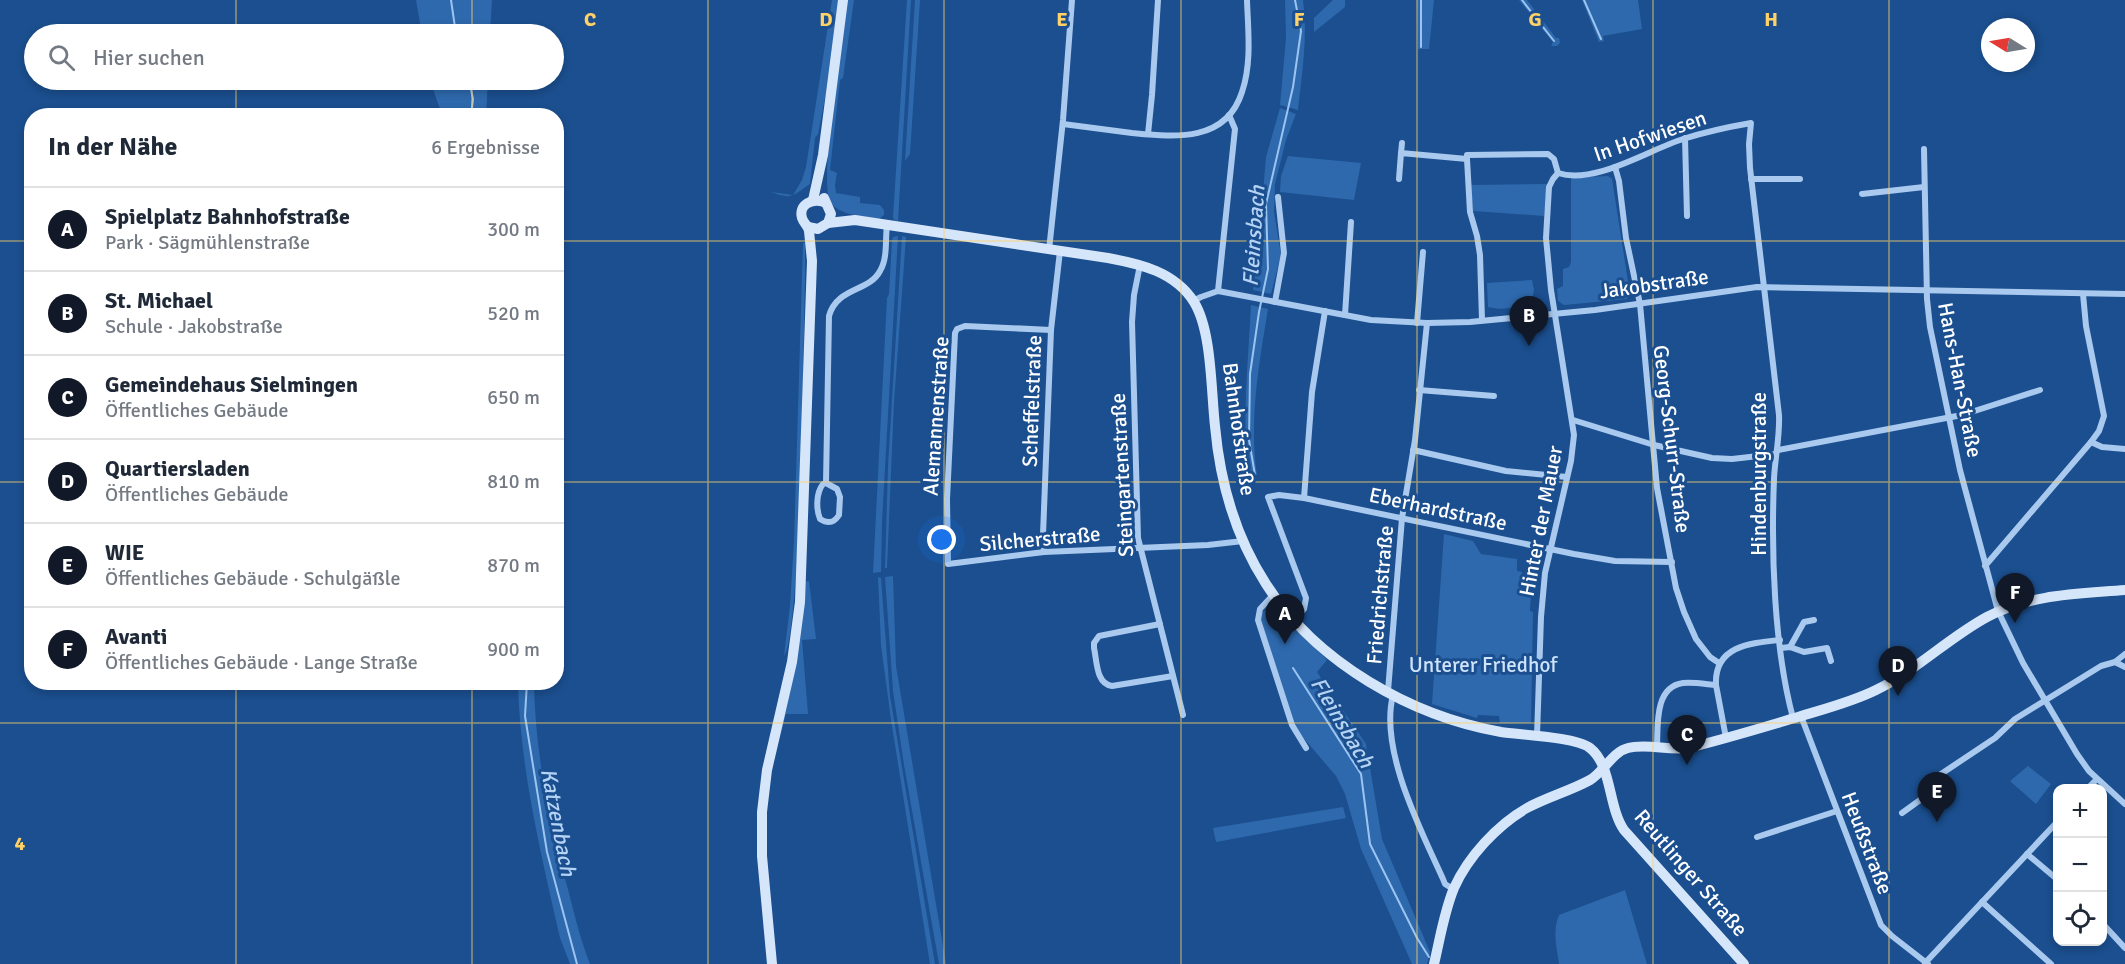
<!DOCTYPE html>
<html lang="de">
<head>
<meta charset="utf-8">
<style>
  :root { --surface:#fff; --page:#f2f2f3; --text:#1f2937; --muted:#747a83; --line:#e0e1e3; --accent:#111827 }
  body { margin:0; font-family:Signika,sans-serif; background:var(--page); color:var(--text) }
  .controls { position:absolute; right:18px; bottom:18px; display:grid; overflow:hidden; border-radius:12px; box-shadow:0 3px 9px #0003 }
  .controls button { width:54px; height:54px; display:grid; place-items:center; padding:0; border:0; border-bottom:2px solid var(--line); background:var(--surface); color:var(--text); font:30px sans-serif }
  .compass { position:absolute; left:1981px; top:18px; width:54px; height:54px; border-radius:50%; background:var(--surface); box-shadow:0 3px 9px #0003; rotate:281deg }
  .you { position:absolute; left:942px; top:540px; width:21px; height:21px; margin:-15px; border:4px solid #fff; border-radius:50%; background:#1a73e8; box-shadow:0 0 0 9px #1a73e833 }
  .badge { display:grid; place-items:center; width:39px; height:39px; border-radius:50%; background:var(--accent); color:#fff; font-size:20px; font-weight:700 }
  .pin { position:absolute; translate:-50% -50px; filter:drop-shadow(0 2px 3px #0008) }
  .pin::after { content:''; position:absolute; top:32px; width:21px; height:18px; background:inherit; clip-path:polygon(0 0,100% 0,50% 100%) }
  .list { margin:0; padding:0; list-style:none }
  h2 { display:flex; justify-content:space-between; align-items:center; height:78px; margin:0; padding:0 24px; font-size:26px }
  h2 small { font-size:20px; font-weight:400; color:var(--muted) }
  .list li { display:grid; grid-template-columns:39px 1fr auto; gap:18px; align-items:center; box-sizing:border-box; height:84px; padding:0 24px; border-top:2px solid var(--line) }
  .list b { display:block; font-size:22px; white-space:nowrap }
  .list p { margin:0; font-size:20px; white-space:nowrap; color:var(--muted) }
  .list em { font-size:20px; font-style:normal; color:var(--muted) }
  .icon { flex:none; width:33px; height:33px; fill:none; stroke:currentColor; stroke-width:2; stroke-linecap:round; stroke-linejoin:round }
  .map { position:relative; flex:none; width:2125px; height:964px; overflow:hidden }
  .search { position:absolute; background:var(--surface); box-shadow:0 3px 9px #0003; left:24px; top:24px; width:540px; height:66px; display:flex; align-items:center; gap:15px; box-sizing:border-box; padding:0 21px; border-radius:33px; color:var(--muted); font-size:22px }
  .panel { position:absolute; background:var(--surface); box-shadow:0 3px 9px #0003; left:24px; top:108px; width:540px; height:582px; border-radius:24px }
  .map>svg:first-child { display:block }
  .green { fill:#2e69ad }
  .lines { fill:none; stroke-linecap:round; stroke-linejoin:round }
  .stream { stroke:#9cc4f0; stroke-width:2 }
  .street { stroke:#a9c9ee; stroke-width:6 }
  .secondary { stroke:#d6e6fa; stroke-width:10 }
  .grid { fill:none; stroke:#ffd166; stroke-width:1.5; stroke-opacity:0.55 }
  .labels { text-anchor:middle; stroke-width:6; stroke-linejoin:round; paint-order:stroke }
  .street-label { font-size:21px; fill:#fff; stroke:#1b4f8f }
  .park-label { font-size:21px; fill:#cfe3fa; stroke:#1b4f8f }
  .water-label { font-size:22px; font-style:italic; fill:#b5d3f5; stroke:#1b4f8f }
  .grid-label { font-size:20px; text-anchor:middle; font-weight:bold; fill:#ffd166; stroke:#1b4f8f; stroke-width:6; stroke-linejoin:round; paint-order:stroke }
</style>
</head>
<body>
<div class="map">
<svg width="2125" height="964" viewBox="0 0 2125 964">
  <rect width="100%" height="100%" fill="#1b4f8f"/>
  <g class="green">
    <polygon points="416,0 492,0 490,34 422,34"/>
    <path d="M 832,0 L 838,0 L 826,93 L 818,134 L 815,138 L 810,184 C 792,196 792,200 771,192 L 793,195 L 802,180 L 806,167 Z"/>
    <path d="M 846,0 L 854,0 L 843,78 L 840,80 L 830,170 L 837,173 L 835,185 L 836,193 L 860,197 L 860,203 L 880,205 L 884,210 L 884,215 L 879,219 C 865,216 840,216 831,203 C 818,184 842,31 846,0 Z"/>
    <polygon points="907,0 911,0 898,221 894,220 893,217"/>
    <polygon points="915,0 920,0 910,154 905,161"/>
    <path d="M 1285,0 L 1303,0 C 1308,37 1302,73 1298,110 L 1280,105 L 1286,38 Z"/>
    <polygon points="1333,0 1345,0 1345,7 1314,32 1314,18"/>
    <polygon points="1417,0 1434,0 1429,49 1418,49"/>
    <polygon points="1519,0 1527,0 1556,38 1559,38 1560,43 1557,46 1551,46 1553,42"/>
    <polygon points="1582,0 1638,0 1642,29 1603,36 1604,41 1599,42"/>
    <polygon points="430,80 488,80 486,115 442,115"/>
    <polygon points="1280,108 1296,114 1286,140 1275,184 1274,212 1281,255 1271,294 1253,290 1256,264 1262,264 1264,240 1259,239 1266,157"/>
    <polygon points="1288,156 1361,163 1354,200 1280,192 1281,176"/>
    <polygon points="1608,176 1612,179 1630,294 1627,299 1564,305 1558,301 1557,289 1563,286 1563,269 1569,267 1571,262 1571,178"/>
    <polygon points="1547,184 1544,216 1473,211 1471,185"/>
    <polygon points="898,236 882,522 881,572 873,573 887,298 889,294 892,240 893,237"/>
    <polygon points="902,236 906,237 894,402 887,568 885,568 888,466"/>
    <path d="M 803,243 L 805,243 L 805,277 C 804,325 801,637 784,656 L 790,606 L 794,541 Z"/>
    <path d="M 1532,280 L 1534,290 L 1532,301 C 1519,308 1503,311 1488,307 L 1487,283 Z"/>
    <path d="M 1251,305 L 1268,309 C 1259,364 1249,419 1257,475 L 1248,477 C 1242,419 1248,363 1251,305 Z"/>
    <polygon points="1444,534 1473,541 1481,554 1517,559 1517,571 1522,572 1521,579 1526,579 1525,594 1531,595 1530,611 1533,612 1531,723 1500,723 1499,716 1478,715 1477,718 1432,704"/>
    <polygon points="893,576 896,666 946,964 939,964 904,765 893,691 885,577"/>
    <polygon points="878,577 881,578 890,696 935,964 930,964 891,720 881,645"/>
    <polygon points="809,581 816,639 802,640 808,714 786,714 773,764 804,582"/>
    <polygon points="1272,606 1276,607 1327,660 1317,672 1366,744 1382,839 1430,952 1427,964 1412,964 1361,849 1345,794 1336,776 1295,728 1260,617 1261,613"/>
    <path d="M 518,683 L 534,683 C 535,754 550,824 569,893 C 575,917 581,941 590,964 L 570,964 L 560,938 C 541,854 520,769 518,683 Z"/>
    <polygon points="2028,766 2051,784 2036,804 2010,781"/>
    <polygon points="1343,807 1346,818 1216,842 1213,828"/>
    <path d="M 1625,890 L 1647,964 L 1559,964 C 1557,948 1552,931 1559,915 Z"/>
  </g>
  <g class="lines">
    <g class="stream">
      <polyline points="451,0 456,34"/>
      <polyline points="1522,0 1554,41"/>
      <polyline points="1584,0 1601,39"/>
      <polyline points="1421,47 1421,0"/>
      <polyline points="469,80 473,99 471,116"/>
      <polyline points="1255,475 1249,440 1250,374 1259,312 1268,269 1266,204 1293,87 1301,31 1295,0"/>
      <polyline points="1293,668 1361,774 1370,844 1417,938 1429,957"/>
      <polyline points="527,682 525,716 547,852 577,964"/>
    </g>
    <g class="street">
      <path d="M 1063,124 C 1086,127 1109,130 1132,133 C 1174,137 1226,143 1242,92 C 1252,63 1248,30 1247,0"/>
      <polyline points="1148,134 1152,95 1158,0"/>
      <polyline points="1685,138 1687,216"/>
      <polyline points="1924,149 1927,299 1930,327 1960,470 1998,611 2023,663 2077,754 2089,771 2125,804"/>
      <polyline points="1401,153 1402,143"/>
      <path d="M 1467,159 L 1467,155 L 1548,154 L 1554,159 L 1558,173 C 1595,185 1648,150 1683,139 C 1705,132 1728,127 1751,123 L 1749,144 L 1750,168 L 1779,415 C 1780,437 1775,457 1774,479 C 1771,553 1774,647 1793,718"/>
      <polyline points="1467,159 1470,212 1477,236 1480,255 1482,320"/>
      <polyline points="1615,167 1619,181 1626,238 1640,304 1657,488 1676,588 1684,612 1696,639 1710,657 1719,663"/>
      <polyline points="1399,179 1401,153 1467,159"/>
      <polyline points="1751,179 1800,179"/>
      <polyline points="1862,194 1924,187"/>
      <polyline points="1049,250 1063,120 1072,0"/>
      <polyline points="1140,265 1134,295 1132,322 1138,538 1183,715"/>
      <polyline points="1218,291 1235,129 1229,115"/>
      <polyline points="1193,301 1201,297 1218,291 1371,320 1427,323 1470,322 1595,310 1757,287 2125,294"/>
      <polyline points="1275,302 1284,253 1278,197"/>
      <polyline points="1345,315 1351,222"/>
      <polyline points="1417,323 1423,252"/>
      <polyline points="1051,330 965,326 957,329 955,333 947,499 948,564 1044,552 1208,545 1243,541"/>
      <polyline points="1419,390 1494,396"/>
      <polyline points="1573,420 1654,445 1712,458 1732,459 1776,454"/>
      <polyline points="2091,442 2102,447 2125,449"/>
      <polyline points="1413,450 1506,471 1567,477"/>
      <polyline points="1778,450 1962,415 2040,390"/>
      <path d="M 826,483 L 829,316 C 837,287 869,292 880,271 C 888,258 885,239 887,225"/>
      <path d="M 826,483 L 837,489 L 840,497 L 839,515 C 834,523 828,524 820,519 C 816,509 816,493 823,484 Z"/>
      <polyline points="1304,498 1312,392 1325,311"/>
      <polyline points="1044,552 1043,535 1051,330 1060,251"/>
      <polyline points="1985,566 2091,442 2099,431 2104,416 2086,326 2083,294"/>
      <polyline points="1273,595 1260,609 1258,620 1292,725 1306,748"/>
      <polyline points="1294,620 1304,609 1306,598 1268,497 1279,495 1304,498 1574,554 1615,561 1672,562"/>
      <path d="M 1160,624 L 1099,636 L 1094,643 L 1094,648 C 1097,661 1096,684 1112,686 L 1173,676"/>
      <polyline points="1790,647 1804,622 1814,620"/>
      <polyline points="1781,648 1790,647 1804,652 1827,648 1831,661"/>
      <polyline points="2115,662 2125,667"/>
      <polyline points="1388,691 1402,518 1415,440 1427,323"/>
      <path d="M 1393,695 C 1379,750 1421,830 1443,879 L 1445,884 L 1453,889"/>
      <polyline points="1801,716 1881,925 1892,936 1928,964"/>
      <polyline points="1537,736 1541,617 1545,573 1571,461 1574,435 1551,290 1546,238 1549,187 1553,179 1558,173"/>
      <path d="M 1726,738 L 1716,685 C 1714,646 1750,643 1780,640"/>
      <path d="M 1657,747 C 1658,726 1654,687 1683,683 C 1693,682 1705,684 1716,685"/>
      <polyline points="2088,788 2097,779"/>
      <polyline points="1902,813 1927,795 1941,774 1995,738 2015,719 2101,666 2115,662 2125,654"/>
      <polyline points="1757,837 1837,811"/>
      <polyline points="2027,854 2058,880"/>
      <polyline points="1982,902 2051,964"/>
      <polyline points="2102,923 2125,948"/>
      <polyline points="1925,963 2058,821"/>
    </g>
    <g class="secondary">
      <polyline points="813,200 823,155 843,0"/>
      <path d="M 828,223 L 855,220 L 1108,258 C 1141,264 1175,272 1194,302 C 1212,331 1211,391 1215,426 C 1220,482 1235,536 1266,584 C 1317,663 1411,716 1501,732 C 1521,735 1576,737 1590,748 C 1612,765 1608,807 1624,830 L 1744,964"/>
      <polyline points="808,227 818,229 828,223 831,214 824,198"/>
      <path d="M 772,964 L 762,856 L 762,812 L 767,770 L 792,662 L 800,602 L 812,261 C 811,251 810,241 809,231 C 808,225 804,224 802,218 C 798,204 813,198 824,202"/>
      <path d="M 1434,964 C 1440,939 1444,912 1454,888 C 1468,857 1497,825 1527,808 C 1547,797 1570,791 1590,780 C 1604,772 1612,752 1628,748 C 1648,743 1668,751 1688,748 C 1725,739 1761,728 1798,717 C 1824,709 1852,702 1876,690 C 1916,671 1948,638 1987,617 C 2030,594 2078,594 2125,590"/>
    </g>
  </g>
  <path class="grid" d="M 236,0 L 236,34M 472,0 L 472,34M 708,0 L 708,964M 944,0 L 944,964M 1181,0 L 1181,964M 1417,0 L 1417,964M 1653,0 L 1653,964M 1889,0 L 1889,964M 236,80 L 236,116M 472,80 L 472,116M 0,241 L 32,241M 556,241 L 2125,241M 0,482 L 32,482M 556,482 L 2125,482M 236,682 L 236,964M 472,682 L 472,964M 0,723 L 2125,723"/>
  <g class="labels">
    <g class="street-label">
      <text transform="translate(1650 136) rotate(-19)" y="7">In Hofwiesen</text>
      <text transform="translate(1654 284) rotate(-8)" y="7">Jakobstraße</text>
      <text transform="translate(1960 380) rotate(79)" y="7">Hans-Han-Straße</text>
      <text transform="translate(1032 401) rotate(-88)" y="7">Scheffelstraße</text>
      <text transform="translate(936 416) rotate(-86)" y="7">Alemannenstraße</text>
      <text transform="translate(1239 429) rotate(82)" y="7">Bahnhofstraße</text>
      <text transform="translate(1672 439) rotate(83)" y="7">Georg-Schurr-Straße</text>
      <text transform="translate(1759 474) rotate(-90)" y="7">Hindenburgstraße</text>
      <text transform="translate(1122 475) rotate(-93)" y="7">Steingartenstraße</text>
      <text transform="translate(1438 509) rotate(12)" y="7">Eberhardstraße</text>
      <text transform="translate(1541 521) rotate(-79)" y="7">Hinter der Mauer</text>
      <text transform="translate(1040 539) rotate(-5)" y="7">Silcherstraße</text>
      <text transform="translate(1380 595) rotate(-85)" y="7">Friedrichstraße</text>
      <text transform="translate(1867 843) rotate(69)" y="7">Heußstraße</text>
      <text transform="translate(1691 873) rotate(49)" y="7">Reutlinger Straße</text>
    </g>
    <g class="park-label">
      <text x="1483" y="672">Unterer Friedhof</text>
    </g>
    <g class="water-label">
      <text transform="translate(1253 236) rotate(-86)" y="8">Fleinsbach</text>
      <text transform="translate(1343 722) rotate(59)" y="8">Fleinsbach</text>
      <text transform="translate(559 822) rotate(79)" y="8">Katzenbach</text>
    </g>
  </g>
  <g class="grid-label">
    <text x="590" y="26">C</text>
    <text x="826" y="26">D</text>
    <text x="1062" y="26">E</text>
    <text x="1299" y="26">F</text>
    <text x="1535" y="26">G</text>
    <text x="1771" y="26">H</text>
    <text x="20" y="850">4</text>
  </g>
</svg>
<div class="controls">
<button>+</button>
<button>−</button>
<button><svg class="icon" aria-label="locate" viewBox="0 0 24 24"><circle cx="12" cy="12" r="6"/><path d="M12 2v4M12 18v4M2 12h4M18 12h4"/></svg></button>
</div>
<svg class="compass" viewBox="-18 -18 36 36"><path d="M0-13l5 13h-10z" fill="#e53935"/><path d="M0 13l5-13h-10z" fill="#747a83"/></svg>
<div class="you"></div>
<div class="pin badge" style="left:1285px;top:644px">A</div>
<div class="pin badge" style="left:1529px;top:346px">B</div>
<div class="pin badge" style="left:1687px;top:765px">C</div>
<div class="pin badge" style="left:1898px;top:696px">D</div>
<div class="pin badge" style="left:1937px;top:822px">E</div>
<div class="pin badge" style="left:2015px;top:623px">F</div>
<div class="search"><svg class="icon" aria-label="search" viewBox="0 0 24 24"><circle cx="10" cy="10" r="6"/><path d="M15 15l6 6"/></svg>Hier suchen</div>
<section class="panel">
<h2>In der Nähe<small>6 Ergebnisse</small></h2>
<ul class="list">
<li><span class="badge">A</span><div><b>Spielplatz Bahnhofstraße</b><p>Park · Sägmühlenstraße</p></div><em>300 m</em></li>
<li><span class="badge">B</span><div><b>St. Michael</b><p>Schule · Jakobstraße</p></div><em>520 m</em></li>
<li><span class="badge">C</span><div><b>Gemeindehaus Sielmingen</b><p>Öffentliches Gebäude</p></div><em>650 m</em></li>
<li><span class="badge">D</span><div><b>Quartiersladen</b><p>Öffentliches Gebäude</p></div><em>810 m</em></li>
<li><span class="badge">E</span><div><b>WIE</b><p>Öffentliches Gebäude · Schulgäßle</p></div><em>870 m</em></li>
<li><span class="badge">F</span><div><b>Avanti</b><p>Öffentliches Gebäude · Lange Straße</p></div><em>900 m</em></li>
</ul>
</section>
</div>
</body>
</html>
